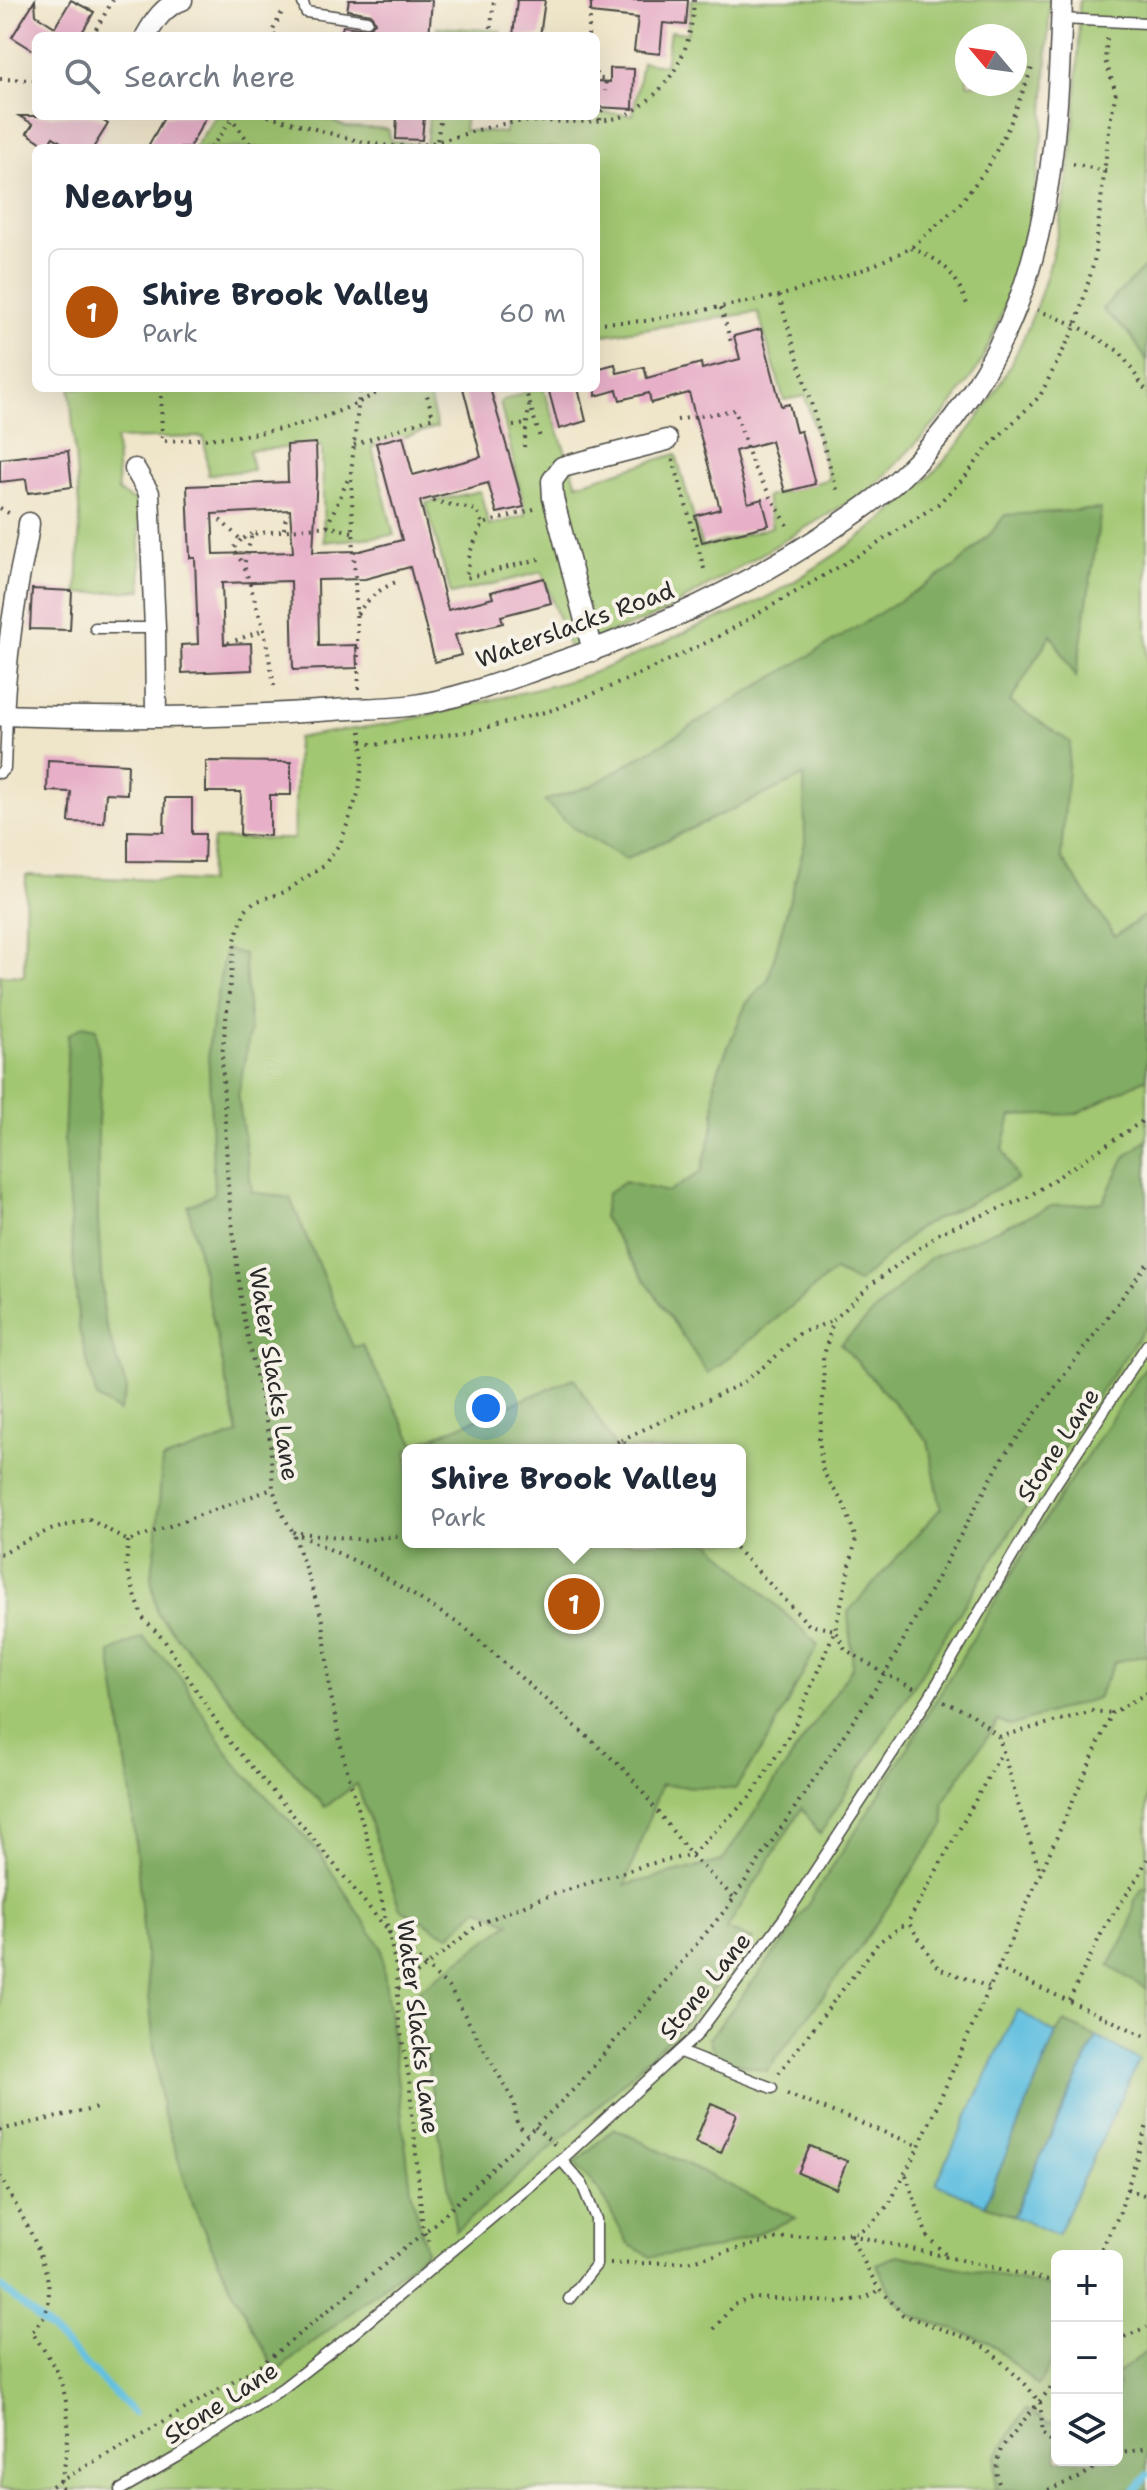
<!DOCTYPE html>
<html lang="en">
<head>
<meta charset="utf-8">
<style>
  :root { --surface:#fff; --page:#f2f2f3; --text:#1f2937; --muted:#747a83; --line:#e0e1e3; --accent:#b45309 }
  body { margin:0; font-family:"Shantell Sans",sans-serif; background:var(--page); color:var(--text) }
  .controls { position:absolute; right:24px; bottom:24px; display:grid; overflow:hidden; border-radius:12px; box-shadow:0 8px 32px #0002 }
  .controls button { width:72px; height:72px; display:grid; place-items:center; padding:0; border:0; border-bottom:2px solid var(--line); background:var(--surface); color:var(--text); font:40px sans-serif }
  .compass { position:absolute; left:955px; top:24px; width:72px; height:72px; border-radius:50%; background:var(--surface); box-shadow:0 8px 32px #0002; rotate:299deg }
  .you { position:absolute; left:486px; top:1408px; width:28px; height:28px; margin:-20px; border:6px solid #fff; border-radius:50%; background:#1a73e8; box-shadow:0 0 0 12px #1a73e833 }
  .badge { display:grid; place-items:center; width:52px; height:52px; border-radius:50%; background:var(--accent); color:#fff; font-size:26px; font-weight:700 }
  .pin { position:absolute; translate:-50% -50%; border:4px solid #fff; box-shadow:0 2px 8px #0006 }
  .popup { position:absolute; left:402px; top:1444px; width:344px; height:104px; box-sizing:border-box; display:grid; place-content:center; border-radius:12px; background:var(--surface); filter:drop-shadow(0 2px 6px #0005); font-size:26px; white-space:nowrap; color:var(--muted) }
  .popup b { font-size:30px; color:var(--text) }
  .popup::after { content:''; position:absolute; left:50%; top:100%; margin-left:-16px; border:16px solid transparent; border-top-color:var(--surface) }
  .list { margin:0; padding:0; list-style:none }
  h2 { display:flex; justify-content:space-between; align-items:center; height:104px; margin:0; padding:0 32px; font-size:34px }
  h2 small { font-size:26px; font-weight:400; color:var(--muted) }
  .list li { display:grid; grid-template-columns:52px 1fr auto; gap:24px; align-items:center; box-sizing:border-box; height:128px; margin:0 16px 16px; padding:0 16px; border:2px solid var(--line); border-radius:12px }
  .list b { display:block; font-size:30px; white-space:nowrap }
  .list p { margin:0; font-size:26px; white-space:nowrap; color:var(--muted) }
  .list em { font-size:26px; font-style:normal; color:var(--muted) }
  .icon { flex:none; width:44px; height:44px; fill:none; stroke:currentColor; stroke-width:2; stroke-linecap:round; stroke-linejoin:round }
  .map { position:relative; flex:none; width:1147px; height:2490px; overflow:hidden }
  .search { position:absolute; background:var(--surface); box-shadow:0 8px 32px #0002; left:32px; top:32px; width:568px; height:88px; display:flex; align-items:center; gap:20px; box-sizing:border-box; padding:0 28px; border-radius:12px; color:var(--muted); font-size:30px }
  .panel { position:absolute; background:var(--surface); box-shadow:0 8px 32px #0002; left:32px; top:144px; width:568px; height:248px; border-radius:12px }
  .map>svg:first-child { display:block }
  .green { fill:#a2c772; stroke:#66794e; stroke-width:2; fill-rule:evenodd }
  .forest { fill:#81ac64; stroke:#566c48; stroke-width:2 }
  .water { fill:#62c0e0; stroke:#467686; stroke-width:2 }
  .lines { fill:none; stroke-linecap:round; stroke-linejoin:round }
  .stream { stroke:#62c0e0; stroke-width:7 }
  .building { fill:#e7afc8; fill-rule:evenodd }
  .lane-casing { stroke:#484743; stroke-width:13 }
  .street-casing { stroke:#484743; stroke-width:23 }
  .path { stroke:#484743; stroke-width:4; stroke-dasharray:2 6; stroke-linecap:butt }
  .lane { stroke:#fff; stroke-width:10 }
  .street { stroke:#fff; stroke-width:20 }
  .labels { text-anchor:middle; stroke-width:8; stroke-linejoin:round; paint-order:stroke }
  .street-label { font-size:24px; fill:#2b2b2b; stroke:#f7f3e8 }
</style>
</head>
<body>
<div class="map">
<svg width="1147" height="2490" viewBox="0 0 1147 2490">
  <rect width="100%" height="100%" fill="#f7f3e8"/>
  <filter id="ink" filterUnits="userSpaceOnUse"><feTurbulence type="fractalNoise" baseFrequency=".0125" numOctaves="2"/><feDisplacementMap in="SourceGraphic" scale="16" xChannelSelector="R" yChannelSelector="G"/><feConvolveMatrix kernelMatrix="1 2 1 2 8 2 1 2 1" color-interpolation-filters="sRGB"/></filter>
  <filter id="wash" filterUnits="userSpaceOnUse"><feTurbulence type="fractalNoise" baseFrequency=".006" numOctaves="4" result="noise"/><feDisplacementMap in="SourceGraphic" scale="32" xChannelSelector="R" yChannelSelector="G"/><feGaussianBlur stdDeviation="1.8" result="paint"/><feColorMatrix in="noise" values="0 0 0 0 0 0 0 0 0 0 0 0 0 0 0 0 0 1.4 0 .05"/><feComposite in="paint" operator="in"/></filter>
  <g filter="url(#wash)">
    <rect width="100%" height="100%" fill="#efe5c9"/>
    <g class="green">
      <path d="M 691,0 L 1050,0 L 1043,133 L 1031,223 L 1016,275 L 996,329 L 978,368 L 947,411 L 874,487 L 659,615 L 569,648 L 542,572 L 451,594 L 426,503 L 480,491 L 489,526 L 526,515 L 500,402 L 535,388 L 543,388 L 577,484 L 676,454 L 702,547 L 772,527 L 766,497 L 829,479 L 805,396 L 784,400 L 758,312 L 596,336 L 596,148 L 194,148 L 216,116 L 320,116 L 346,127 L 388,129 L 391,141 L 426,145 L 429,116 L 466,116 L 464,130 L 505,133 L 507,116 L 596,116 L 596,112 L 633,115 L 642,62 L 665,65 L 670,31 L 688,33 ZM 967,36 L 1015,36 L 1015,84 L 967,84 Z"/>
      <path d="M 1079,0 L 1147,0 L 1147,2490 L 0,2490 L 0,975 L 24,976 L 26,875 L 208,882 L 213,839 L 294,839 L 297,738 C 327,732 357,729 387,724 C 419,718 450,709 482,702 C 510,695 537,690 565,682 C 612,668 655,646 699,626 C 714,619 730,615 745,608 C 777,594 809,572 839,552 C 1040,416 1079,230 1079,0 ZM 408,1450 L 740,1450 L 740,1542 L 408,1542 ZM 1057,2256 L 1117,2256 L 1117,2460 L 1057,2460 Z"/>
      <polygon points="437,27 501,31 501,36 436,36"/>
      <polygon points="70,388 427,388 437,427 372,447 394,535 324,542 322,446 249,450 253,470 208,475 204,437 116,439 118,492 138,503 142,590 77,594 80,519"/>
    </g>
    <g class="forest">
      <polygon points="1147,265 1147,361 1131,336 1102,309"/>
      <polygon points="1101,509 1076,677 1051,634 1010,702 1070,742 1061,857 1115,936 1147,914 1147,1078 1076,1114 1011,1116 1003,1148 1017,1179 918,1228 858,1283 835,1271 708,1374 603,1217 607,1194 624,1182 668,1192 701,1172 714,1124 715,1078 746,1004 768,980 805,843 804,776 626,859 573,828 544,801 591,786 844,635 956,566 991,533 1005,515"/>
      <polygon points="225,949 244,954 250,1031 238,1096 252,1192 290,1198 353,1347 362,1345 415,1445 574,1378 617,1450 408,1450 408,1542 710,1542 818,1645 768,1740 735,1789 661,1785 625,1885 722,1861 853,1666 848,1612 941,1508 928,1441 841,1344 930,1258 1052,1206 1103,1202 1125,1157 1147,1140 1147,1325 1084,1415 820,1834 802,1808 726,1930 753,1939 688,2020 593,2111 456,2231 415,1993 510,1923 478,1908 449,1936 400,1909 357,1784 325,1807 241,1713 157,1613 151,1577 156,1546 162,1460 238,1434 188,1206 214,1194 208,1048"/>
      <polygon points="83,1026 96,1029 101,1077 98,1122 98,1221 104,1320 127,1389 119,1412 97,1398 79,1329 64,1140 68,1035"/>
      <polygon points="1147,1365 1147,1655 1115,1662 1097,1698 1010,1726 998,1721 943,1802 945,1824 861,1946 767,2071 717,2058 709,2039 784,1941 879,1795 1039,1528"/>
      <polygon points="142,1637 175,1669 233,1761 319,1852 381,1947 411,2190 426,2252 276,2372 223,2272 193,2206 162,2109 153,2039 131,1796 110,1652"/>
      <polygon points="1143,1887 1147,1888 1147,1990 1109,1966 1130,1927 1135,1900"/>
      <polygon points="1064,2022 1097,2037 1013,2216 985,2205 1056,2034"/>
      <polygon points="614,2128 796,2218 719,2248 651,2257 628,2244 601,2193 575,2163"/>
      <polygon points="898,2255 1057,2288 1057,2353 1038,2386 988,2341 913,2316 892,2296 877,2264"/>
      <polygon points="1147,2351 1147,2490 1074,2490 1071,2487 1057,2490 999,2490 995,2487 996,2456 1026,2409 1049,2423 1057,2418 1057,2460 1117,2460 1117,2374"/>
    </g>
    <g class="water">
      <polygon points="1017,2010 1056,2034 985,2205 936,2184"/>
      <polygon points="1097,2037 1139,2060 1057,2235 1013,2216"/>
    </g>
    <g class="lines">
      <g class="stream">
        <polyline points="0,2286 50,2329 134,2413"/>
        <polyline points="1135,2490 1147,2475"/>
      </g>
    </g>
    <g id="blocks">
      <g class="building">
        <polygon points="35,0 36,15 55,27 71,0 94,12 80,36 36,36 36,52 12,37"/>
        <polygon points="349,0 432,0 429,36 340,36 343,26 367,29 375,23 371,14 347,10"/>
        <polygon points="517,0 545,0 540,36 513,36"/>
        <polygon points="591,0 688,0 686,25 663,23 660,54 634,51 638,18 591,13"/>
        <polygon points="610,68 634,69 633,109 596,107 596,81 610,82"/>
        <polygon points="19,116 96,116 108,124 93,148 70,148 53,137 47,146 27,133 33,124"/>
        <polygon points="165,116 207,116 189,148 147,148"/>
        <polygon points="397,116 424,116 422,140 396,139"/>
        <polygon points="761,329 781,406 789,404 796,432 801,431 815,484 785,492 771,441 735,451 748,503 762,499 769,525 702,542 695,516 720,509 689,393 651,403 649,393 620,400 617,390 596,396 596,369 615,364 617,373 644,367 647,378 701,363 702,369 740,359 734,336"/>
        <path d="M 463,388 L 490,388 L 524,507 L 497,513 L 488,483 L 420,501 L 448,610 L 493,598 L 491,592 L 544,578 L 551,603 L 501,616 L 503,623 L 455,635 L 461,655 L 435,662 L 410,567 L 365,579 L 318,580 L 319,646 L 356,645 L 357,668 L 293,670 L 291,581 L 222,583 L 224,644 L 251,643 L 252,670 L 182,673 L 181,645 L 198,644 L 195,558 L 190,558 L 187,486 L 288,482 L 287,445 L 316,443 L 317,475 L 313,552 L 360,551 L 402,540 L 376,443 L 403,436 L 413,475 L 481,457 ZM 290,510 L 293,552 L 214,554 L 212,514 Z"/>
        <polygon points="548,388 578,388 586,421 559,429"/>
        <polygon points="68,451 72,487 28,493 26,479 0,482 0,459"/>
        <polygon points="32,589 72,591 70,630 30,629"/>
        <polygon points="48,760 128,764 127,794 106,793 104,823 69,822 71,792 47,791"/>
        <polygon points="206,761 291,762 291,795 270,795 270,836 240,835 241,792 206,792"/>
        <polygon points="165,798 192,798 192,834 205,834 204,862 128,861 128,831 164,832"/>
        <polygon points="711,2103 737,2114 721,2153 695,2142"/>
        <polygon points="810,2146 847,2161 836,2189 798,2173"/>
      </g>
    </g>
  </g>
  <g filter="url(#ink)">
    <use href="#blocks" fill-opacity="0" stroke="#484743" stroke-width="2"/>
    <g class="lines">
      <g class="lane-casing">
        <g id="lane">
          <polyline points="302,0 306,12 367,21"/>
          <polyline points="1061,19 1147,23"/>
          <polyline points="95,628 155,628"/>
          <polyline points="0,773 5,768 7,716"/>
          <polyline points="680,2052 772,2088"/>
          <polyline points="561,2160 582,2184 596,2219 596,2265 569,2299"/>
          <polyline points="120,2490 177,2457 283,2388 354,2333 561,2160 696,2036 785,1917 930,1696 1051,1491 1147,1345"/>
        </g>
      </g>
      <g class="street-casing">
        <g id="street">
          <path d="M 146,36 C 155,20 164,6 182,0"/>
          <polyline points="135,469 149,493 155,628 156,715"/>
          <polyline points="593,651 553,498 552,481 562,467 667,440"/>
          <path d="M 0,715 C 111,719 223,718 334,710 C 360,708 389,709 415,705 C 461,698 506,680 550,665 C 647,633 738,591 823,535 C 850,517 877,500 901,477 C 951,430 995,365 1019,300 C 1054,206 1059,99 1062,0"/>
          <path d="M 3,716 C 5,674 10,632 17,591 C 20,568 27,547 29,523"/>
        </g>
      </g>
      <g class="path">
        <polyline points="92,36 113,0"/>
        <polyline points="275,36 272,32 284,8"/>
        <polyline points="490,36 494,0"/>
        <polyline points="588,36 592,0"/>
        <polyline points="596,73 598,78 606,80 605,91"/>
        <polyline points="0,79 36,80"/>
        <polyline points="230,116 253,148"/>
        <path d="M 268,116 C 312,126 366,149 411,146 C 448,143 481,125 518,122 C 552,119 588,126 621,117 C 633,113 642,105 652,97 C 681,71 692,39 694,0"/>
        <polyline points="600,120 602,107"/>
        <polyline points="211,148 234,116"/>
        <polyline points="436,148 441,116"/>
        <polyline points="1073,164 1106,171"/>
        <path d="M 911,248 C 945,262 955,272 968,307"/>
        <polyline points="779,296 838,493"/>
        <polyline points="721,308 731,342"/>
        <polyline points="1037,310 1076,325 1120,352 1147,392"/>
        <polyline points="596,323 646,321 779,296 865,269 911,248 958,206 988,167 1010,124 1032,68"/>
        <path d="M 161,388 L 162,441 C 243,438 314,431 385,388"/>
        <polyline points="525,388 541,441"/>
        <polyline points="677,420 735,410 753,466 788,526"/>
        <polyline points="513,426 526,424"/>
        <polyline points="354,445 433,417 425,388"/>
        <polyline points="524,447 529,406"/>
        <polyline points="673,459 705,572"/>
        <polyline points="433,501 477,510 483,524"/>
        <polyline points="0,508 12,515"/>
        <polyline points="534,509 483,524 470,552 466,578 543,558"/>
        <polyline points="220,520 241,540 252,534"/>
        <polyline points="327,526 349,477"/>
        <polyline points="284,529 286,517"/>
        <polyline points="241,540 233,549 244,565"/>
        <path d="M 357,614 C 368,599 379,589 396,582"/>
        <polyline points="228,643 264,630"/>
        <polyline points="274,686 264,630 244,565 252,534 327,526 352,532"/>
        <polyline points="359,689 351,473 360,388"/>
        <polyline points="361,731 363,757 358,794 341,842 324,865 285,892 254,902 245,910 235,940 222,1055 228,1188 243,1315 270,1440 273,1489 281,1512 293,1532 323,1621 330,1691 343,1756 373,1859 397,1972 399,2022 409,2078 423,2230 431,2246"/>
        <polyline points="362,741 374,745 473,731 556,709 622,682 714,639 868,550 938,504 965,477 987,448 1040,396 1076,325 1094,262 1110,122 1116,92 1105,60 1107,38"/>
        <polyline points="621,1440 741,1384 772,1360 800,1333 833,1321"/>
        <polyline points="603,1450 621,1440 633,1450"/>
        <polyline points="293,1532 374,1570 464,1627 627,1772 691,1855 733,1897"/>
        <polyline points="300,1533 366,1540 408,1534"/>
        <polyline points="128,1541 126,1568 143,1618 164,1640 229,1741 307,1831 389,1932 450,1989 514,2102 517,2124 527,2134"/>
        <polyline points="730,1542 809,1625 835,1630 845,1649 885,1674 915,1689"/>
        <polyline points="0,1554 47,1531 89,1519 128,1541 272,1489"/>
        <polyline points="944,1702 972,1714 999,1737 1018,1804 1039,1868"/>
        <polyline points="999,1737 1093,1711 1112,1713"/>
        <polyline points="997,1968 1147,2037"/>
        <polyline points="989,1987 938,1968 908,1922 1002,1752"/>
        <polyline points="398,1989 479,1924 539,1899 649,1864 691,1855 752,1795 794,1727 835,1630 856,1539 845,1506 823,1472 819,1439 824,1388 823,1359 833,1321 868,1287 941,1232 1028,1197 1147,1118"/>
        <polyline points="1069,2000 1105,1926 1139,1876 1147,1859"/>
        <polyline points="779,2073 879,1942 908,1922"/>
        <polyline points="787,2094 919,2146"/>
        <polyline points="535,2127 555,2145"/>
        <polyline points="0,2130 97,2108"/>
        <polyline points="906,2175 927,2236 946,2255"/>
        <path d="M 0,2176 C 18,2212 60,2271 46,2311 C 44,2318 36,2326 32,2332 C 40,2344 49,2357 56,2370 C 72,2402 71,2448 60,2482 L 63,2490"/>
        <polyline points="1127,2189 1147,2196"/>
        <polyline points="849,2234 876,2284 903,2315 969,2339 989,2350 1026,2385 1040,2403 1043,2434 1057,2446"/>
        <polyline points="851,2235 1057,2282"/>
        <polyline points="1098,2256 1119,2215 1147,2125"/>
        <polyline points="610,2264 688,2262 779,2238 857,2233 872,2223 888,2206 919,2146 1112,1713 1147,1693"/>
        <polyline points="714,2329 733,2305 752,2298 837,2302 865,2298 880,2290"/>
        <polyline points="1117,2340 1147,2327"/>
        <polyline points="1117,2454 1147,2448"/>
        <polyline points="45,2490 261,2365 438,2221 575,2088 727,1908 885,1674 1003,1457 1147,1264"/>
        <path d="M 1003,2490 C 993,2477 996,2461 1002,2447 L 1057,2380"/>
        <polyline points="1048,2490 1081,2477 1105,2460"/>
      </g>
      <use href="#lane" class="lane"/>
      <use href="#street" class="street"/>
    </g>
  </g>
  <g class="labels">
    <g class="street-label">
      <text transform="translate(575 625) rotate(-20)" y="8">Waterslacks Road</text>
      <text transform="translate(274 1374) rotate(81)" y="8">Water Slacks Lane</text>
      <text transform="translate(1058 1445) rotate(-57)" y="8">Stone Lane</text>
      <text transform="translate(705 1986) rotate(-51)" y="8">Stone Lane</text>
      <text transform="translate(418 2027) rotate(83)" y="8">Water Slacks Lane</text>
      <text transform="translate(221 2403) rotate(-33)" y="8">Stone Lane</text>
    </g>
  </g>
</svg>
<div class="controls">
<button>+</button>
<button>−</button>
<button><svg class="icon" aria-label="layers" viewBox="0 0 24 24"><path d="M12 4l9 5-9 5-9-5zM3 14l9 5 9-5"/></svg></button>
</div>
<svg class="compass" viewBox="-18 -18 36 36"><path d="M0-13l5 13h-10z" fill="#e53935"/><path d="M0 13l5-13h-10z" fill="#747a83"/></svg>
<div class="you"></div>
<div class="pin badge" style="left:574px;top:1604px">1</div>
<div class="popup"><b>Shire Brook Valley</b>Park</div>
<div class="search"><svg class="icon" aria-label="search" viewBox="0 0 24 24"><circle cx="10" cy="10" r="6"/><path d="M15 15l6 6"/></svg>Search here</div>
<section class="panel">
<h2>Nearby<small></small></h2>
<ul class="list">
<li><span class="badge">1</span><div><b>Shire Brook Valley</b><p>Park</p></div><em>60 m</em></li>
</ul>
</section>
</div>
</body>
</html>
